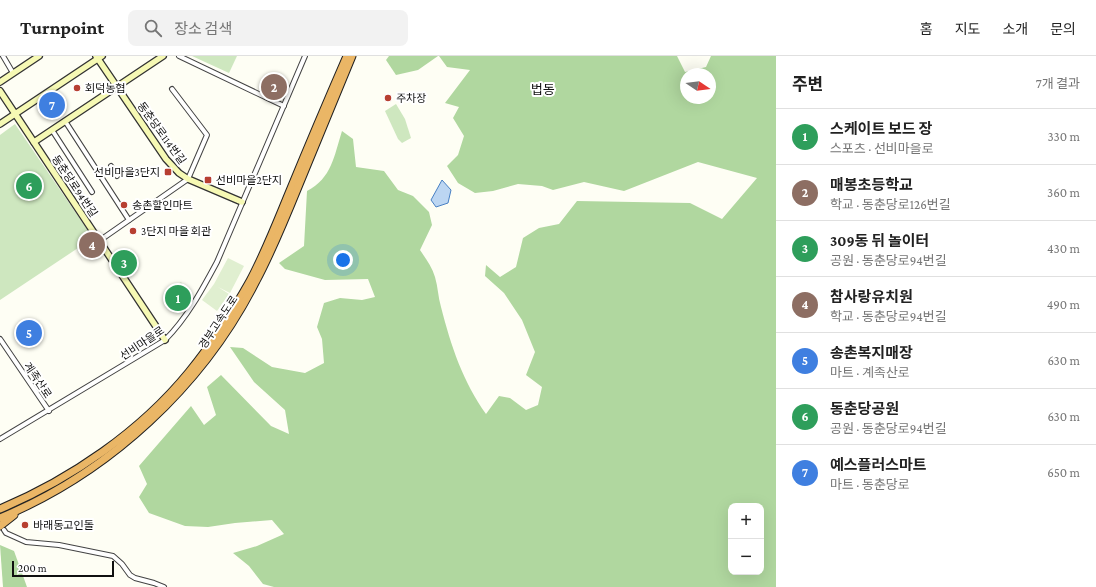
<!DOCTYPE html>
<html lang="ko">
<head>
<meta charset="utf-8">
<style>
  :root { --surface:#fff; --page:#f2f2f2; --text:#222; --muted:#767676; --line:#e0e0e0; --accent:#b73f31 }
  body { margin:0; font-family:"Crimson Pro","Noto Sans KR",serif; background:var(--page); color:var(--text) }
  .controls { position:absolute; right:12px; bottom:12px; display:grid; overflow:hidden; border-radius:8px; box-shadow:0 4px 16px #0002 }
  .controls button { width:36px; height:36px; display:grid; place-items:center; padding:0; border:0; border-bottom:1px solid var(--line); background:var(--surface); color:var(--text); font:20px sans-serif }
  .compass { position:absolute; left:680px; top:12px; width:36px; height:36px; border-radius:50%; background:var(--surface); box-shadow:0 4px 16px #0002; rotate:103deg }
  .scale { position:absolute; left:12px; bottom:10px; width:102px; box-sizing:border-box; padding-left:4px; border:2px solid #101010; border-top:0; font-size:11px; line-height:14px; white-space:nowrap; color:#101010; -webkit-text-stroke:3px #fff; paint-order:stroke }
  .you { position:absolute; left:343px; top:204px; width:14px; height:14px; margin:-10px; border:3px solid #fff; border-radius:50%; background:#1a73e8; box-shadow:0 0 0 6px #1a73e833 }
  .badge { display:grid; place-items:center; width:26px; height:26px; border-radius:50%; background:var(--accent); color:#fff; font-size:13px; font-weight:700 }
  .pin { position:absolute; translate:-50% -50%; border:2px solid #fff; box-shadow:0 1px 4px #0006 }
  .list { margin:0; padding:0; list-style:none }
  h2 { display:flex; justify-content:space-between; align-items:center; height:52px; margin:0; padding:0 16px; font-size:17px }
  h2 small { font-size:13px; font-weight:400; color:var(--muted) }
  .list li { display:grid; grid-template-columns:26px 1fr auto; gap:12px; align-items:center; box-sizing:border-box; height:56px; padding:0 16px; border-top:1px solid var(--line) }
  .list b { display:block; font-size:15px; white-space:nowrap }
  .list p { margin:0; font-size:13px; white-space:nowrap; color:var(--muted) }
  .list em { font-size:13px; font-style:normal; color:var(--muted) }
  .icon { flex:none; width:22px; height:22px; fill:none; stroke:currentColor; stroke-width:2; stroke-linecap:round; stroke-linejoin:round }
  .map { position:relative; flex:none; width:776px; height:531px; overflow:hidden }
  header { display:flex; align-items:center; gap:24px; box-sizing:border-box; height:56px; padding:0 20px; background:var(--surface); border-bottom:1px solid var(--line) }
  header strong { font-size:19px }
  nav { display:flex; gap:22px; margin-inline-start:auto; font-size:14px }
  .search { width:280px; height:36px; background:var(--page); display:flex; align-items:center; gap:10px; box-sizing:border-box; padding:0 14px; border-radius:8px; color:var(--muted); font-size:15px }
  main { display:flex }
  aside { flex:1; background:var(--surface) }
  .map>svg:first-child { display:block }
  .green { fill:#cee7bf }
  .forest { fill:#b0d79f; fill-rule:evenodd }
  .pitch { fill:#e0efd0 }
  .water { fill:#bcd6f2; stroke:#4880c4 }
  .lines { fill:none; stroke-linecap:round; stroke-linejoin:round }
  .street-casing { stroke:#434343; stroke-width:6 }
  .secondary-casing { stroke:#323232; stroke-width:8 }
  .highway-casing { stroke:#212121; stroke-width:9 }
  .street { stroke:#fff; stroke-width:4 }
  .secondary { stroke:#f6f9b4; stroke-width:5.5 }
  .highway { stroke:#eab666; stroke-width:7 }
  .poi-dot { fill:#b73f31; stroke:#fff; stroke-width:1.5 }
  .labels { text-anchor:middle; stroke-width:4; stroke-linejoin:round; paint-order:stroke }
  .poi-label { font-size:11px; fill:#101010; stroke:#fff; text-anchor:start }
  .street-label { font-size:11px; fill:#101010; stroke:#fff }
  .quarter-label { font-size:13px; fill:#101010; stroke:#fff }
</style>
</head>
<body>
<header>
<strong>Turnpoint</strong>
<div class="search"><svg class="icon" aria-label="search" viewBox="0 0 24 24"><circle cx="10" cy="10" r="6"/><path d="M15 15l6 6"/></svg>장소 검색</div>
<nav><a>홈</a><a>지도</a><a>소개</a><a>문의</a></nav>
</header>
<main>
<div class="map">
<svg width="776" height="531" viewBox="0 0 776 531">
  <rect width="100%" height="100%" fill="#fefef4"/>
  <g class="green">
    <polygon points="192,0 237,0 229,17"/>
    <polygon points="396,48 405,63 411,82 402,87 398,83 385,55"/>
    <polygon points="15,68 93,182 0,244 0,79"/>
  </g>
  <g class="forest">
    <polygon points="389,0 438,0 418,14 396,19 386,4"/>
    <path d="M 439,0 L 677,0 L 685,16 L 706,11 L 711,0 L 776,0 L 776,531 L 274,531 L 263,528 L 249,510 L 233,497 L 257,490 L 284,478 L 272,464 L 235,467 L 208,471 L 185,470 L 149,457 L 139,441 L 147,428 L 139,410 L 191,350 L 204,369 L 216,359 L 207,331 L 221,319 L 271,370 L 289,378 L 285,354 L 254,326 L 230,291 L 243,292 L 272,311 L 305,317 L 324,307 L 322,283 L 317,271 L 324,247 L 340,242 L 362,244 L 375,241 L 368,223 L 325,224 L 285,213 L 279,207 L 304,190 L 307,135 C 332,122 334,100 342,75 L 353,83 L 356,111 L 384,115 L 398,134 L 413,140 L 429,156 L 432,169 L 420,194 C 426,203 432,211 435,221 C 438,231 438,241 441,251 C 451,290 463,326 486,358 L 499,340 L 510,342 L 526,354 L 538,349 L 542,331 L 526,319 L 535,296 L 522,264 L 504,237 L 485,220 L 486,209 L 500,221 L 516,211 L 523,182 L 539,172 L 559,168 L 577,145 L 690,147 L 722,163 L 757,122 L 698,106 L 624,135 L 584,126 L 553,134 L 542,130 L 518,128 L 493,135 L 475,137 L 458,127 L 447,110 L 458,99 L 464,80 L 453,62 L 459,51 L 445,47 L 470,14 L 447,11 ZM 686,18 L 710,18 L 710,42 L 686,42 ZM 731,450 L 761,450 L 761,516 L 731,516 Z"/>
    <polygon points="0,489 14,495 27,531 3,531"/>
  </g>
  <g class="pitch">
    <polygon points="228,202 244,210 230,237 218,231 229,238 217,255 202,244 214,228"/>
    <polygon points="181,226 191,241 184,250 179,252 169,238 172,232"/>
  </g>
  <polygon class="water" points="442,124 451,134 448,147 436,151 431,144"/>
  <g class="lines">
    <g class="street-casing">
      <g id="street">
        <polyline points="3,0 13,17"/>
        <polyline points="179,0 284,50"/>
        <polyline points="65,65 129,164"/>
        <polyline points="52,74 92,136"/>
        <polyline points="111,110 117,120"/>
        <polyline points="99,185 188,123 207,79 172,33"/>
        <polyline points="0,283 49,355"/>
        <path d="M 0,383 L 165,284 C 187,262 202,234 217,206 L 305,0"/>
        <polyline points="4,474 6,477 26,486 59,489 113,500 122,508 130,519 135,522 154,527 164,531"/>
      </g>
    </g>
    <g class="secondary-casing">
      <g id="secondary">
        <polyline points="96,0 166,103 179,117 188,123 242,146"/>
        <polyline points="0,26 39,0"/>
        <polyline points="0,35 165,284"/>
        <polyline points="0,68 102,0"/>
        <polyline points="34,86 163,0"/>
      </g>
    </g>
    <g class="highway-casing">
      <g id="highway">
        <path d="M 0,453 C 71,423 140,376 189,316 C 212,288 232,257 250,225 C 265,197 277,166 289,137 C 308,91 327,46 347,0"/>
        <path d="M 0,462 C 109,417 203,330 256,225 C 272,195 285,163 298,131 C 316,87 334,44 352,0"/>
        <polyline points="0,470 14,459"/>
      </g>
    </g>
    <use href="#street" class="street"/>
    <use href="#secondary" class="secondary"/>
    <use href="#highway" class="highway"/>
  </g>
  <g class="poi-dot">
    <circle cx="77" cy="32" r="4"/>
    <circle cx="388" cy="42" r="4"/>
    <rect x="164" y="112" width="8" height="8" rx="2"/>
    <rect x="204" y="120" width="8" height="8" rx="2"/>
    <circle cx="124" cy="149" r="4"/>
    <circle cx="133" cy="175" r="4"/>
    <circle cx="25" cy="469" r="4"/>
  </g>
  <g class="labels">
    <g class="poi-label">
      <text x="85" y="36">회덕농협</text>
      <text x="396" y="46">주차장</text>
      <text x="160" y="120" text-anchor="end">선비마을3단지</text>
      <text x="216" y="128">선비마을2단지</text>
      <text x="132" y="153">송촌할인마트</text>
      <text x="141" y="179">3단지 마을 회관</text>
      <text x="33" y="473">바래동고인돌</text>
    </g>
    <g class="street-label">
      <text transform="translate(162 77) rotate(54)" y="4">동춘당로114번길</text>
      <text transform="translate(75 130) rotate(56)" y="4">동춘당로94번길</text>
      <text transform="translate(218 266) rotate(-57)" y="4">경부고속도로</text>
      <text transform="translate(142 287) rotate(-34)" y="4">선비마을로</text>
      <text transform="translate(38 324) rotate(56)" y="4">계족산로</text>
    </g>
    <g class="quarter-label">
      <text x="543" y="38">법동</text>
    </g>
  </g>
</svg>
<div class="controls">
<button>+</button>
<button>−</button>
</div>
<svg class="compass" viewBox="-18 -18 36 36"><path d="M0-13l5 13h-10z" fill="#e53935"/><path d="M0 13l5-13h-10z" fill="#767676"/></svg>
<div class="scale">200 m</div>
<div class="you"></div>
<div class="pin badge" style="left:178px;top:242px;background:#2e9e5b">1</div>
<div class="pin badge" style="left:274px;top:31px;background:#8d6e63">2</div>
<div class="pin badge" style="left:124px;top:207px;background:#2e9e5b">3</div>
<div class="pin badge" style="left:92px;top:189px;background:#8d6e63">4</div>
<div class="pin badge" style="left:29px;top:277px;background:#3f7fe0">5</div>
<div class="pin badge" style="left:29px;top:130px;background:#2e9e5b">6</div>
<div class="pin badge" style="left:52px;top:49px;background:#3f7fe0">7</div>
</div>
<aside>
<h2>주변<small>7개 결과</small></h2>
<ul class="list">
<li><span class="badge" style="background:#2e9e5b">1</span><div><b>스케이트 보드 장</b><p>스포츠 · 선비마을로</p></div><em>330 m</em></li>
<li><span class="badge" style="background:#8d6e63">2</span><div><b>매봉초등학교</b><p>학교 · 동춘당로126번길</p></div><em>360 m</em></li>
<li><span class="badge" style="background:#2e9e5b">3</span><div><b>309동 뒤 놀이터</b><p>공원 · 동춘당로94번길</p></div><em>430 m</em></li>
<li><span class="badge" style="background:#8d6e63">4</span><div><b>참사랑유치원</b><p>학교 · 동춘당로94번길</p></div><em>490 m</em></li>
<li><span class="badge" style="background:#3f7fe0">5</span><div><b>송촌복지매장</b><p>마트 · 계족산로</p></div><em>630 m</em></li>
<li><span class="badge" style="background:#2e9e5b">6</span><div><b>동춘당공원</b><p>공원 · 동춘당로94번길</p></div><em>630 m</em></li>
<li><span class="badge" style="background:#3f7fe0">7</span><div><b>예스플러스마트</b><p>마트 · 동춘당로</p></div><em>650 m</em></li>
</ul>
</aside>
</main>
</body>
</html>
